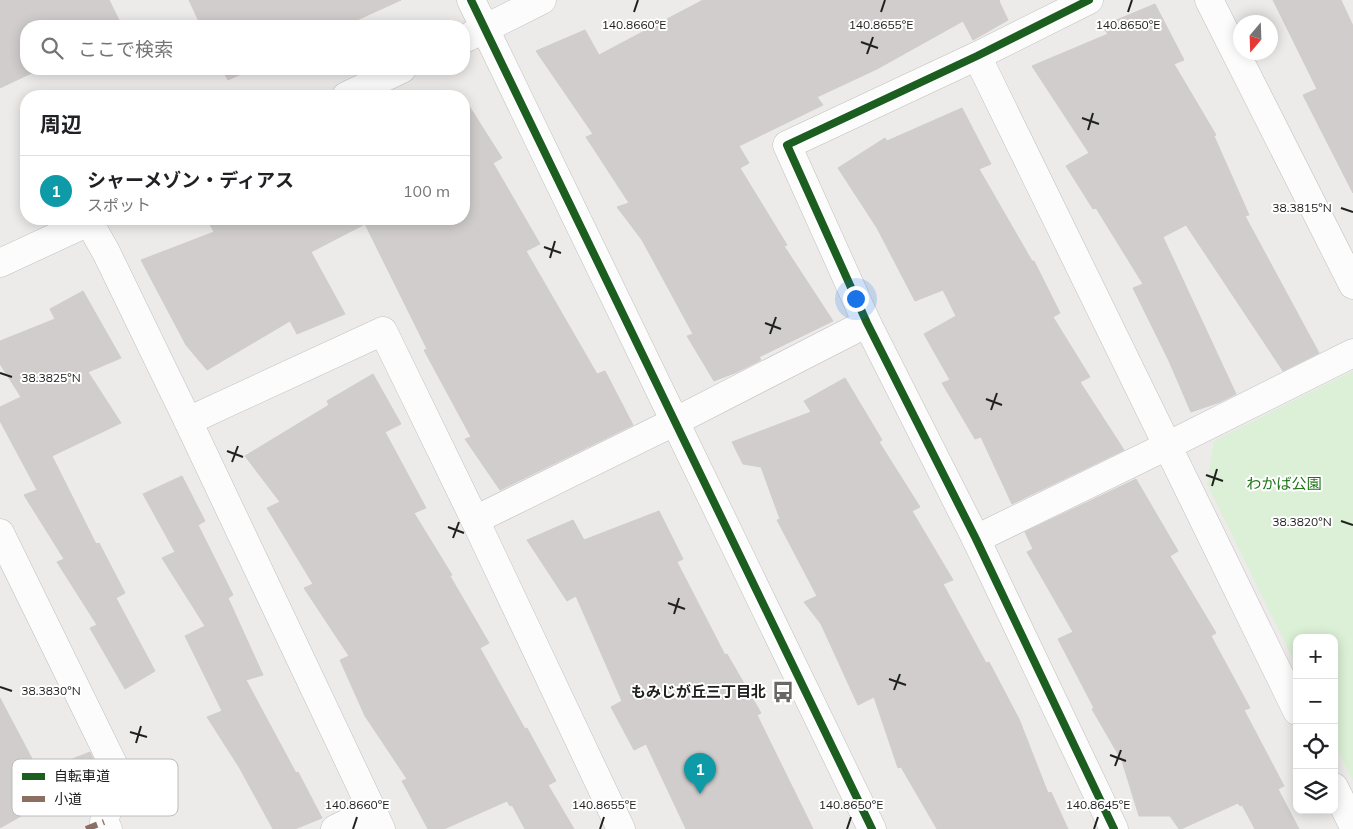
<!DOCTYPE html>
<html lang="ja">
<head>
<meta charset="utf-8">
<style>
  :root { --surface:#fff; --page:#f2f2f2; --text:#202124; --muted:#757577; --line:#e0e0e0; --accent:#1a73e8 }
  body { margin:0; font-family:Mulish,"Noto Sans JP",sans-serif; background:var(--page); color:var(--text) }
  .controls { position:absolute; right:15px; bottom:15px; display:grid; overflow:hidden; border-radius:10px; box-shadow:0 2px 12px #0003 }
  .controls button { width:45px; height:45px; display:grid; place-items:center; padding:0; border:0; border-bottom:1px solid var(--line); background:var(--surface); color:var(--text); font:25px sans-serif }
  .compass { position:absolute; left:1233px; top:15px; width:45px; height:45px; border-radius:50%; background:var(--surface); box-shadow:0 2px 12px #0003; rotate:199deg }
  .you { position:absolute; left:855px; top:298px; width:18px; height:18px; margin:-12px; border:4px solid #fff; border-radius:50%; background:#1a73e8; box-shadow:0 0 0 8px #1a73e833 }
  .badge { display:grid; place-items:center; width:32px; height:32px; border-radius:50%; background:var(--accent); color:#fff; font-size:16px; font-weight:700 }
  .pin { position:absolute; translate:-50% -41px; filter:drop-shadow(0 1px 2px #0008) }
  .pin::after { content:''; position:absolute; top:26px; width:18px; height:15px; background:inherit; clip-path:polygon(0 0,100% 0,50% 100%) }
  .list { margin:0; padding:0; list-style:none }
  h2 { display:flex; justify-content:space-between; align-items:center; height:65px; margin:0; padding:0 20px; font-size:21px }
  h2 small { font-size:16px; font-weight:400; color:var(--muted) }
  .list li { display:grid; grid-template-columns:32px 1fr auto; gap:15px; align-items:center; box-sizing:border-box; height:70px; padding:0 20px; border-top:1px solid var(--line) }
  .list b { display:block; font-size:19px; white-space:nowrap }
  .list p { margin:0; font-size:16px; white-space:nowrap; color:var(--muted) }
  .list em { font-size:16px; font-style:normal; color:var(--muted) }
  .icon { flex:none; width:28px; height:28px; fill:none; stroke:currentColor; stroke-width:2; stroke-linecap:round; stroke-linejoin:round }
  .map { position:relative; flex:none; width:1353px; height:829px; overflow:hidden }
  .search { position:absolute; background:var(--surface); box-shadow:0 2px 12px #0003; left:20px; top:20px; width:450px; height:55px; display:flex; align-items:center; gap:12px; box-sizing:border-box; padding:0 18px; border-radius:20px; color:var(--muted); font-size:19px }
  .panel { position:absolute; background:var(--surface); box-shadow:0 2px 12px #0003; left:20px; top:90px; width:450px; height:135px; border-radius:20px }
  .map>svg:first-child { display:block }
  .park { fill:#dbf0d7 }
  .building { fill:#d0cdcc; stroke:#d0cdcb }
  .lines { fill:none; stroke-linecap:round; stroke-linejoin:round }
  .minor-casing { stroke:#c1c0bf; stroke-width:29 }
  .minor { stroke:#fcfcfc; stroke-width:28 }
  .quiet { stroke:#8d6e63; stroke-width:6; stroke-dasharray:12 6; stroke-linecap:butt }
  .cycleway-casing { stroke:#fff; stroke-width:11 }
  .cycleway { stroke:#1b5e20; stroke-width:8 }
  .ticks { fill:none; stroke:#202020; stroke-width:2 }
  .labels { text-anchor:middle; stroke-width:4; stroke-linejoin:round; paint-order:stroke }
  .park-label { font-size:15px; fill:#1e7417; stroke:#fff }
  .poi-label { font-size:15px; font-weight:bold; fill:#202020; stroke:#fff; text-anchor:end }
  .key { fill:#fff; stroke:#bcbcbc; stroke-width:1 }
  .key-label { font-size:14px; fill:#202020 }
  .ticks-label { font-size:12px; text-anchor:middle; fill:#202020; stroke:#fff; stroke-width:4; stroke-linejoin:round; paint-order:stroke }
</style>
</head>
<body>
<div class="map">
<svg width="1353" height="829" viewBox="0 0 1353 829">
  <rect width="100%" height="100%" fill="#edebe9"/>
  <polygon class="park" points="1353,371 1353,781 1334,743 1334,638 1297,638 1297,667 1207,484 1214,441"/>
  <g class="building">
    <polygon points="0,0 109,0 119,20 119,26 26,26 26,69 40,69 0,88"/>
    <polygon points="189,0 401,0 344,26 201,26"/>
    <polygon points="703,0 1000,0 999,1 1008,20 973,40 963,21 877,69 817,97 823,105 739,146 749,163 740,168 787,245 784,246 833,321 759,357 761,360 737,372 714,381 687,336 693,334 642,240 617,207 629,203 586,137 593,134 536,51 585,30 599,55"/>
    <polygon points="1273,0 1341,0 1353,26 1353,193 1303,95 1317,89"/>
    <polygon points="1155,4 1184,60 1174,64 1216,135 1214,136 1249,215 1245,216 1319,353 1283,371 1186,225 1163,237 1236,394 1220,402 1191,412 1169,361 1133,288 1143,284 1096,208 1093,209 1066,166 1089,153 1032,66 1108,34 1102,26"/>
    <polygon points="222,69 252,69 228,80"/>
    <polygon points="464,98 502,158 493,163 540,244 526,251 597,374 605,371 633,425 500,490 465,439 471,437 424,350 427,349 365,224 311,252 345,314 297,334 290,321 207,370 186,345 141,260 214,232 207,219 464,219"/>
    <polygon points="962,108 991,164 979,169 1032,261 1034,261 1060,313 1053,317 1090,377 1080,382 1124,450 1012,504 981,437 975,439 942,383 950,380 924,334 956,316 943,290 915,301 877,228 838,168 885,138 887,141"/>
    <polygon points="83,291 121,358 88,372 121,423 52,456 96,544 99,543 125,593 116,598 155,671 125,689 90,628 97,625 57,562 64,559 24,495 37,490 0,421 0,407 21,397 0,364 0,341 55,319 50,309"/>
    <polygon points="373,374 401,424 385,432 426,508 414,513 452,575 450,576 489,643 480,648 525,729 527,728 556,781 548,785 574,829 525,829 512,805 510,806 507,801 444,829 428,829 402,781 407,779 365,716 340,660 349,656 304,588 313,584 267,508 280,502 245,456 329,405 327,401"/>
    <polygon points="845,378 882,440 879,442 920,507 912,511 953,580 943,584 986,663 989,662 1019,719 1048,793 1051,792 1068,829 937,829 901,767 898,768 874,697 858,705 821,624 804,602 817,596 777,520 780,519 761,467 743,464 732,442 811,412 804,401"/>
    <polygon points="182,476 205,521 198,525 233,595 228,598 263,675 246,680 296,773 298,772 322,818 295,829 273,829 239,767 207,717 222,711 185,636 205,626 162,558 175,552 143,494"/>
    <polygon points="1136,479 1178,551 1170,556 1216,633 1211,636 1250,708 1244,710 1284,786 1278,789 1299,829 1255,829 1242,805 1240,806 1238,803 1181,829 1179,829 1170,816 1139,816 1122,761 1092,709 1094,708 1058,639 1073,632 1027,552 1033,549 1025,532"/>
    <polygon points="659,511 683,559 677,562 725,655 727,654 761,713 757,715 813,829 686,829 646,744 634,750 611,707 622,701 576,596 567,601 527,540 573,520 584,540"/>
    <polygon points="0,698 39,772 90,752 101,775 100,781 81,794 74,786 0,828"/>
  </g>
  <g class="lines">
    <g class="minor-casing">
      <g id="minor">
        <path d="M 471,0 C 605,276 739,552 872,829"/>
        <polyline points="1089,0 977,56 787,145 867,323 976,539 1114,829"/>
        <polyline points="1209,0 1353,285"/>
        <polyline points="464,39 542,0"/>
        <polyline points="977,56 1297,711"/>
        <polyline points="346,96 402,69"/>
        <polyline points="89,222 106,252 188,421 381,829"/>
        <polyline points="0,263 95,219"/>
        <polyline points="188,421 383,331 475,520 621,829"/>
        <polyline points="475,520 676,421 867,323"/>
        <polyline points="0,533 118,774 104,822 108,829"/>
        <polyline points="976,539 1167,446 1353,353"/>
        <polyline points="1334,787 1353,825"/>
        <polyline points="335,829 372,811"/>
      </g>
    </g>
    <use href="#minor" class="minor"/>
    <polyline class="quiet" points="86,829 104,822"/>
    <g class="cycleway-casing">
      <g id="cycleway">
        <path d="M 471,0 C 605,276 739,552 872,829"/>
        <polyline points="1089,0 977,56 787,145 867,323 976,539 1114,829"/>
      </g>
    </g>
    <use href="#cycleway" class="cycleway"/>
  </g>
  <path class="ticks" d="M 634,12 L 638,0M 881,12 L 885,0M 1128,12 L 1132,0M 861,42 L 878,48M 867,54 L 873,37M 1082,118 L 1099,124M 1088,130 L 1093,113M 1341,208 L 1353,212M 544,247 L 561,253M 550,258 L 555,241M 765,323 L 781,329M 770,334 L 776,317M 0,373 L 12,377M 986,399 L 1002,405M 991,410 L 997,393M 227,451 L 243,457M 232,462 L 238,446M 1206,475 L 1223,481M 1212,486 L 1217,469M 1341,521 L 1353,525M 448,527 L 464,533M 453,538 L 459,522M 668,603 L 685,609M 674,614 L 679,598M 889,679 L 906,685M 0,687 L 12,691M 894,690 L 900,674M 130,732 L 147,737M 136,743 L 141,726M 1110,755 L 1126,761M 1115,766 L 1121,750M 353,829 L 357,817M 600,829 L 604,817M 847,829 L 851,817M 1094,829 L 1098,817"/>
  <defs>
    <g id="bus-bare" transform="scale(1.725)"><path d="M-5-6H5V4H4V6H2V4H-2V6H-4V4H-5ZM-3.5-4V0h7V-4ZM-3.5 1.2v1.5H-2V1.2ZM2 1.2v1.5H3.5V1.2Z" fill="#686766" stroke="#fff" stroke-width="2.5" paint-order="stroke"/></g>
  </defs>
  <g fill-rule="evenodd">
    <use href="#bus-bare" x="783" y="692"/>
  </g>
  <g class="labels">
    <g class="park-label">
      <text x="1284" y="489">わかば公園</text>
    </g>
    <g class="poi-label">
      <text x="766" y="697">もみじが丘三丁目北</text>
    </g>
  </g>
  <rect x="12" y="759" width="166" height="57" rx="8" class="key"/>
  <rect x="22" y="773" width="23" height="7" fill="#1b5e20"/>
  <rect x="22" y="796" width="23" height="6" fill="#8d6e63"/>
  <g class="key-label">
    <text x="54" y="781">自転車道</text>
    <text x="54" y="804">小道</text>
  </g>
  <g class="ticks-label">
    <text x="634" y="29">140.8660°E</text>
    <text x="881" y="29">140.8655°E</text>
    <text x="1128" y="29">140.8650°E</text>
    <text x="1302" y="212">38.3815°N</text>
    <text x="51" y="382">38.3825°N</text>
    <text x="1302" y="526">38.3820°N</text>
    <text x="51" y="695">38.3830°N</text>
    <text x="357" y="809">140.8660°E</text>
    <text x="604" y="809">140.8655°E</text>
    <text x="851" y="809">140.8650°E</text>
    <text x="1098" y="809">140.8645°E</text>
  </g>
</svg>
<div class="controls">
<button>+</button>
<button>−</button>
<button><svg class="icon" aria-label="locate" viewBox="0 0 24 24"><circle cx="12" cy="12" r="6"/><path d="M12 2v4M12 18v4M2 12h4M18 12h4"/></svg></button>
<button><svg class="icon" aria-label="layers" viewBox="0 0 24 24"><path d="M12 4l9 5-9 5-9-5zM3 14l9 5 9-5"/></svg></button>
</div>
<svg class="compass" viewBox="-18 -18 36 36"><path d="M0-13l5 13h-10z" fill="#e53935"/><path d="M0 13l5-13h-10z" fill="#757577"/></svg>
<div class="you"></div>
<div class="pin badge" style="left:700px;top:794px;background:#0f9aa8">1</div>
<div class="search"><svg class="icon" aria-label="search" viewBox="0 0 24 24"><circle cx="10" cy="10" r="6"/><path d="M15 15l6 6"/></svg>ここで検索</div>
<section class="panel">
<h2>周辺<small></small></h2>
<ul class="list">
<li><span class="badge" style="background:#0f9aa8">1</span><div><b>シャーメゾン・ディアス</b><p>スポット</p></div><em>100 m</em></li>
</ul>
</section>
</div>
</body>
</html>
